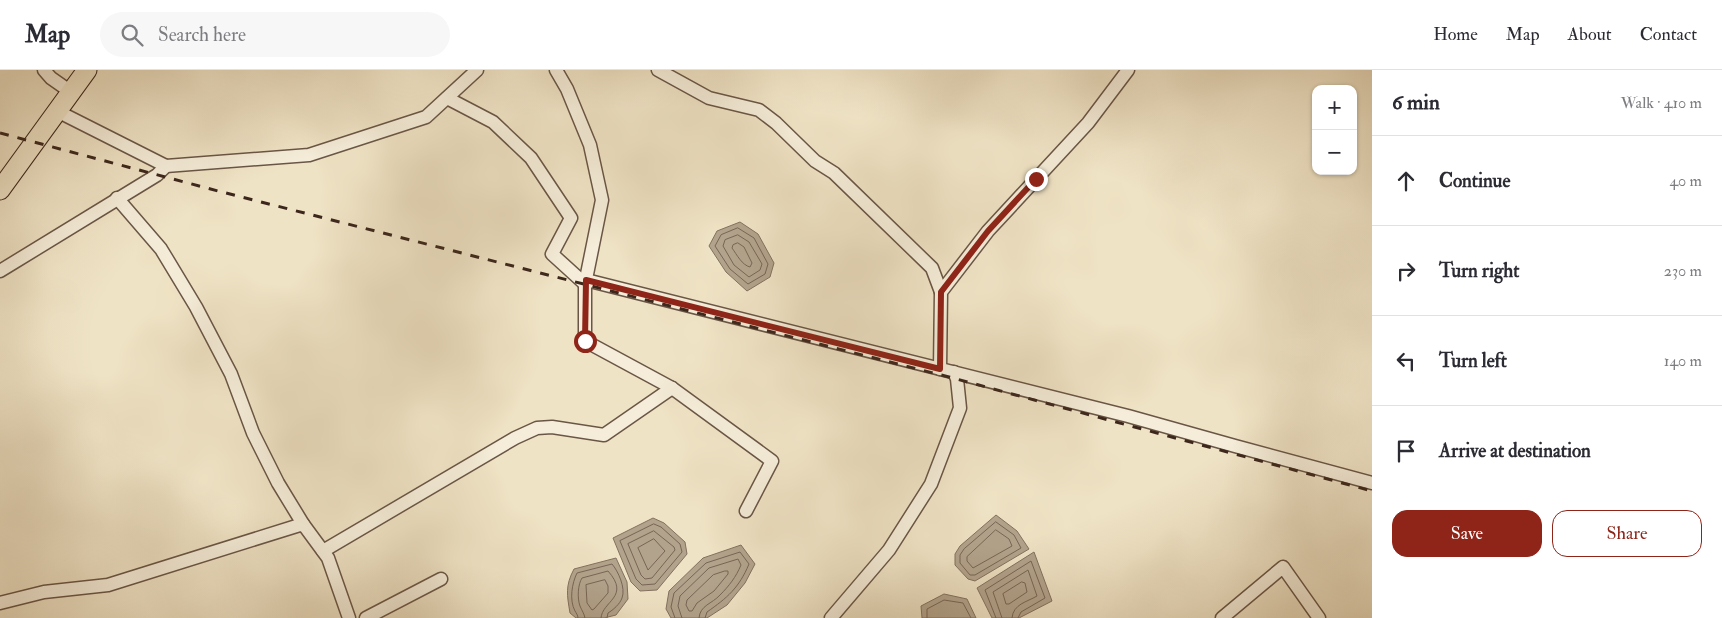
<!DOCTYPE html>
<html lang="en">
<head>
<meta charset="utf-8">
<style>
  :root { --surface:#fff; --page:#f7f7f7; --text:#2b2b33; --muted:#7c7c81; --line:#e1e1e2; --accent:#8f2418 }
  body { margin:0; font-family:"IM FELL Double Pica",serif; background:var(--page); color:var(--text) }
  .controls { position:absolute; right:15px; top:15px; display:grid; overflow:hidden; border-radius:10px; box-shadow:0 1px 4px #0004 }
  .controls button { width:45px; height:45px; display:grid; place-items:center; padding:0; border:0; border-bottom:1px solid var(--line); background:var(--surface); color:var(--text); font:25px sans-serif }
  .stop { position:absolute; width:15px; height:15px; margin:-11px; border:4px solid #8f2418; border-radius:50%; background:#fff }
  .stop.end { background:#8f2418; border-color:#fff; box-shadow:0 1px 5px #0008 }
  .list { margin:0; padding:0; list-style:none }
  h2 { display:flex; justify-content:space-between; align-items:center; height:65px; margin:0; padding:0 20px; font-size:21px }
  h2 small { font-size:16px; font-weight:400; color:var(--muted) }
  .list li { display:grid; grid-template-columns:32px 1fr auto; gap:15px; align-items:center; box-sizing:border-box; height:90px; padding:0 20px; border-top:1px solid var(--line) }
  .list b { display:block; font-size:19px; white-space:nowrap }
  .list em { font-size:16px; font-style:normal; color:var(--muted) }
  .actions { display:flex; gap:10px; padding:15px 20px }
  .actions a { flex:1; padding:11px 0; border:1px solid var(--accent); border-radius:15px; text-align:center; font-size:18px; color:var(--accent) }
  .actions .main { background:var(--accent); color:#fff }
  .icon { flex:none; width:28px; height:28px; fill:none; stroke:currentColor; stroke-width:2; stroke-linecap:round; stroke-linejoin:round }
  .map { position:relative; flex:none; width:1372px; height:548px; overflow:hidden }
  header { display:flex; align-items:center; gap:30px; box-sizing:border-box; height:70px; padding:0 25px; background:var(--surface); border-bottom:1px solid var(--line) }
  header strong { font-size:24px }
  nav { display:flex; gap:28px; margin-inline-start:auto; font-size:18px }
  .search { width:350px; height:45px; background:var(--page); display:flex; align-items:center; gap:12px; box-sizing:border-box; padding:0 18px; border-radius:28px; color:var(--muted); font-size:19px }
  main { display:flex }
  aside { flex:1; background:var(--surface) }
  .map>svg:first-child { display:block }
  .water { fill:#b2a38c; stroke:#83715f }
  .lines { fill:none; stroke-linecap:round; stroke-linejoin:round }
  .shore { stroke:#786554; stroke-width:1 }
  .minor-casing { stroke:#6a5646; stroke-width:15 }
  .highway-casing { stroke:#3d271c; stroke-width:21 }
  .minor { stroke:#f5edd9; stroke-width:12 }
  .highway { stroke:#efe3c5; stroke-width:19 }
  .rail { stroke:#3d271c; stroke-width:3; stroke-dasharray:9 9; stroke-linecap:butt }
  .route { stroke:#8f2418; stroke-width:6 }
</style>
</head>
<body>
<header>
<strong>Map</strong>
<div class="search"><svg class="icon" aria-label="search" viewBox="0 0 24 24"><circle cx="10" cy="10" r="6"/><path d="M15 15l6 6"/></svg>Search here</div>
<nav><a>Home</a><a>Map</a><a>About</a><a>Contact</a></nav>
</header>
<main>
<div class="map">
<svg width="1372" height="548" viewBox="0 0 1372 548">
  <rect width="100%" height="100%" fill="#efe3c5"/>
  <filter id="stains"><feTurbulence type="fractalNoise" baseFrequency=".004" numOctaves="4"/><feColorMatrix values="0 0 0 0 .2 0 0 0 0 .09 0 0 0 0 .02 0 0 0 .5 -.17"/></filter>
  <radialGradient id="worn" r=".72"><stop offset=".6" stop-color="#630" stop-opacity="0"/><stop offset="1" stop-color="#630" stop-opacity=".3"/></radialGradient>
  <g class="water">
    <polygon points="740,152 758,164 774,193 770,207 747,221 726,202 709,176 717,161"/>
    <polygon points="996,445 1017,461 1029,479 975,511 968,509 955,495 955,484 960,476"/>
    <polygon points="653,448 664,453 685,472 687,484 657,520 640,521 631,512 613,468"/>
    <polygon points="741,475 755,494 745,513 727,535 707,548 671,548 666,539 669,521 703,488"/>
    <polygon points="1034,482 1052,531 1019,548 992,548 977,518"/>
    <path d="M 616,488 L 627,512 L 628,529 L 616,545 L 604,548 L 576,548 L 570,543 C 567,525 565,516 574,499 Z"/>
    <polygon points="944,524 967,529 976,548 922,548 921,536"/>
  </g>
  <g class="lines">
    <g class="shore">
      <polygon points="738,158 754,168 768,194 765,204 748,214 730,199 715,176 721,165"/>
      <polygon points="738,165 749,172 762,194 760,200 749,207 734,195 723,176 725,170"/>
      <path d="M 738,173 L 744,177 L 752,193 L 750,197 C 742,195 737,185 732,178 L 733,175 Z"/>
      <polygon points="996,452 1014,465 1021,478 975,505 970,505 960,493 960,485 964,479"/>
      <polygon points="654,454 661,457 680,474 682,482 655,514 642,515 636,509 620,471"/>
      <polygon points="996,460 1009,469 1012,476 973,498 967,491 967,487"/>
      <polygon points="654,461 674,477 675,480 652,508 645,509 641,505 628,474"/>
      <polygon points="654,469 665,481 648,500 638,478"/>
      <polygon points="725,501 728,501 728,504 714,521 697,533 692,541 689,541 686,535 687,530 713,505"/>
      <polygon points="605,510 608,516 608,523 594,539 592,540 587,533 586,515"/>
      <polygon points="1022,512 1025,513 1027,522 1009,534 1006,534 1003,524"/>
      <path d="M 578,548 C 578,545 576,543 575,541 C 569,530 572,513 577,503 L 612,494 C 618,501 626,518 622,528 C 620,534 613,540 608,543 L 607,548"/>
      <path d="M 585,548 C 584,543 582,541 580,536 C 577,528 578,514 582,508 L 608,501 C 631,527 602,531 601,548"/>
      <path d="M 675,548 L 671,537 L 674,523 L 706,493 L 740,482 L 749,494 C 739,518 727,528 707,542 L 705,548"/>
      <path d="M 682,548 L 678,536 L 680,526 L 709,498 L 738,489 L 741,495 C 736,507 729,516 720,525 C 712,534 700,535 699,548"/>
      <polyline points="927,548 927,539 944,530 963,533 971,548"/>
      <polyline points="996,548 985,520 1031,491 1045,528 1021,542 1018,548"/>
      <path d="M 1002,548 L 993,522 L 1028,500 L 1037,526 C 1027,532 1013,534 1012,548"/>
    </g>
    <g class="minor-casing">
      <g id="minor">
        <polyline points="44,0 51,8 71,22"/>
        <polyline points="556,0 567,19 590,75 602,130 585,214 585,271 672,318 772,391 746,441"/>
        <polyline points="658,0 709,28 759,40 776,53 815,91 834,103 932,198 941,222"/>
        <polyline points="447,28 493,52 531,88 571,148 552,184 585,214"/>
        <polyline points="57,41 166,96 309,85 426,47 477,0"/>
        <polyline points="117,128 161,179 196,237 231,304 253,363 278,413 303,454"/>
        <polyline points="0,201 157,105 166,96"/>
        <polyline points="586,210 1128,346 1235,376 1372,413"/>
        <polyline points="940,299 941,222 988,161 1088,53 1128,0"/>
        <polyline points="323,481 515,368 537,358 552,357 604,365 672,318"/>
        <polyline points="0,533 44,522 108,515 303,454 328,488 349,548"/>
        <polyline points="366,548 441,509"/>
        <polyline points="831,548 889,480 931,414 960,338 957,309 954,302"/>
        <polyline points="1222,548 1283,497 1319,548"/>
      </g>
    </g>
    <g class="highway-casing">
      <polyline id="highway" points="0,120 87,0"/>
    </g>
    <use href="#minor" class="minor"/>
    <use href="#highway" class="highway"/>
    <polyline class="rail" points="0,63 218,121 949,307 1372,421"/>
  </g>
  <g class="lines">
    <polyline class="route" points="585,271 586,210 940,299 941,222 988,161 1036,109"/>
  </g>
  <rect width="100%" height="100%" filter="url(#stains)"/>
  <rect width="100%" height="100%" fill="url(#worn)"/>
</svg>
<div class="controls">
<button>+</button>
<button>−</button>
</div>
<div class="stop" style="left:585px;top:271px"></div>
<div class="stop end" style="left:1036px;top:109px"></div>
</div>
<aside>
<h2>6 min<small>Walk · 410 m</small></h2>
<ul class="list">
<li><svg class="icon" aria-label="ahead" viewBox="0 0 24 24"><path d="M12 20V5M6 11l6-6 6 6"/></svg><div><b>Continue</b></div><em>40 m</em></li>
<li><svg class="icon" aria-label="right" viewBox="0 0 24 24"><path d="M7 20v-9h11M14 6l5 5-5 5"/></svg><div><b>Turn right</b></div><em>230 m</em></li>
<li><svg class="icon" aria-label="left" viewBox="0 0 24 24"><path d="M17 20v-9H6M10 6l-5 5 5 5"/></svg><div><b>Turn left</b></div><em>140 m</em></li>
<li><svg class="icon" aria-label="arrive" viewBox="0 0 24 24"><path d="M6 21V4h12l-3 4 3 4H6"/></svg><div><b>Arrive at destination</b></div></li>
</ul>
<div class="actions"><a class="main">Save</a><a>Share</a></div>
</aside>
</main>
</body>
</html>
